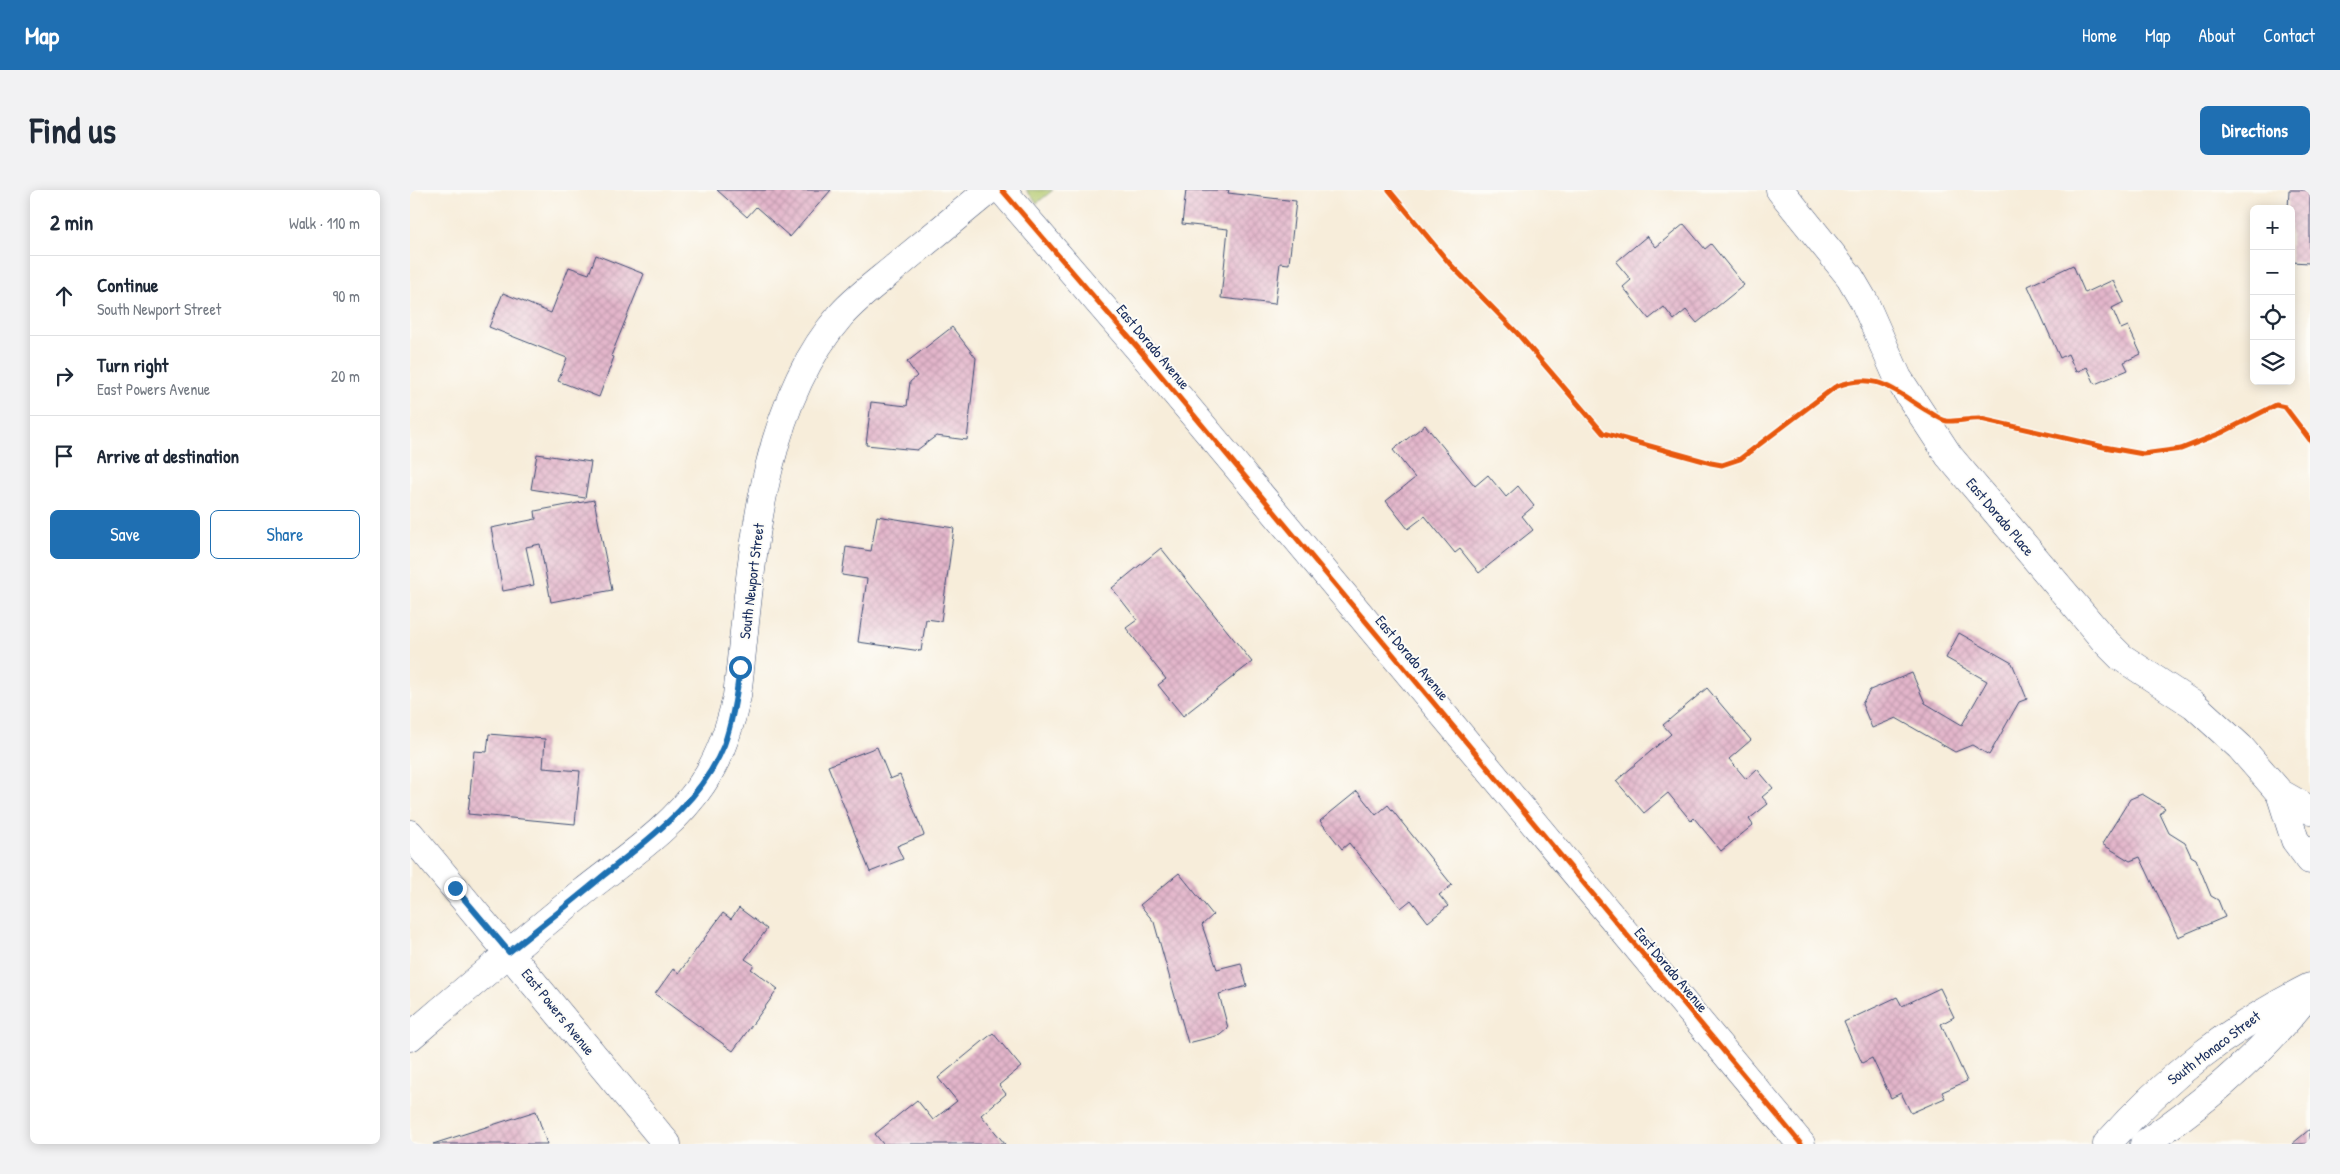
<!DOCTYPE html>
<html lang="en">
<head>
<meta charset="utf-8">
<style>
  :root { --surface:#fff; --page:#f2f2f3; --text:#1f2937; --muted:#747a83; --line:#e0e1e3; --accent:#1f6fb2 }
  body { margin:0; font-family:"Patrick Hand",sans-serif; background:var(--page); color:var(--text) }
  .controls { position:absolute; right:15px; top:15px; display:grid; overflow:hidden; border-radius:8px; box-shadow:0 2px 12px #0003 }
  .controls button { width:45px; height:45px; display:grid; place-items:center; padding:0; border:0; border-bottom:1px solid var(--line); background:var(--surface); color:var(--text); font:25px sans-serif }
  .stop { position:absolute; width:15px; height:15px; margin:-11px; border:4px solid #1f6fb2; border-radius:50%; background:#fff }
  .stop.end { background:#1f6fb2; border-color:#fff; box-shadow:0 1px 5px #0008 }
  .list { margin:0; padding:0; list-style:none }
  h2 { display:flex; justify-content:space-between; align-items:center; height:65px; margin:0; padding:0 20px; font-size:21px }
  h2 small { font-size:16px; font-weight:400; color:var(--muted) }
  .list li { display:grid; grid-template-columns:32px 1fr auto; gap:15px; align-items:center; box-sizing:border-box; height:80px; padding:0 20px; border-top:1px solid var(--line) }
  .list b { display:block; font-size:19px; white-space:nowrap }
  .list p { margin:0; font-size:16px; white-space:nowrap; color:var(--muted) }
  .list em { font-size:16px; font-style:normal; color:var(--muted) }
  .actions { display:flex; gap:10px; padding:15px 20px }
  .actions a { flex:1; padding:11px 0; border:1px solid var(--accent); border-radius:8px; text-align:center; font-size:18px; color:var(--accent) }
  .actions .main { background:var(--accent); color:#fff }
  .icon { flex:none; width:28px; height:28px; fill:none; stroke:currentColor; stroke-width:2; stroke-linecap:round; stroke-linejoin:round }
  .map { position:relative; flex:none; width:1900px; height:954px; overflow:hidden; border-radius:8px }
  header { display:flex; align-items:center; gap:30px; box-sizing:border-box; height:70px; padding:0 25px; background:var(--accent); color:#fff }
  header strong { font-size:24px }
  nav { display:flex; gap:28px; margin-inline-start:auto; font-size:18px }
  .intro { display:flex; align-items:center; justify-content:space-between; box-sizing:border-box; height:120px; padding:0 30px }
  h1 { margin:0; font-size:35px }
  .button { padding:12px 22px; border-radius:8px; background:var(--accent); color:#fff; font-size:18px; font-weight:700 }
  main { display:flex; gap:30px; padding:0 30px }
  aside { flex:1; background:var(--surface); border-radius:8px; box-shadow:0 2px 12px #0003 }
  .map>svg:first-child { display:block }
  .green { fill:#b4c96e; stroke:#687c66 }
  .building { fill:url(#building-cross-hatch) }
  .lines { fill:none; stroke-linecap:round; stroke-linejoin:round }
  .street-casing { stroke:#3c4c71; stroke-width:29 }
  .secondary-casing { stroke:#3c4c71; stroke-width:29 }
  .street { stroke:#fff; stroke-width:28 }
  .secondary { stroke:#fff; stroke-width:28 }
  .cycleway-casing { stroke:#fdfcf7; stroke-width:8 }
  .cycleway { stroke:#e8590c; stroke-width:5 }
  .route { stroke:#1f6fb2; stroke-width:6 }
  .labels { text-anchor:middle; stroke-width:4; stroke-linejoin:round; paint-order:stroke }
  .street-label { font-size:15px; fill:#1b2f5e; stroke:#fdfcf7 }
</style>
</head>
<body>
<header>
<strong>Map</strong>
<nav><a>Home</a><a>Map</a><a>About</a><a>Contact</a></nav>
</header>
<div class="intro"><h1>Find us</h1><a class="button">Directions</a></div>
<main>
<aside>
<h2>2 min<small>Walk · 110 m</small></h2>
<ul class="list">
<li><svg class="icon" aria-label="ahead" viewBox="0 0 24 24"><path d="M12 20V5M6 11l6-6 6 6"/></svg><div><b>Continue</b><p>South Newport Street</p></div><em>90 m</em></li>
<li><svg class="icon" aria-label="right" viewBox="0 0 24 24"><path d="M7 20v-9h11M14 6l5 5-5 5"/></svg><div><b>Turn right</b><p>East Powers Avenue</p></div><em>20 m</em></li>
<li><svg class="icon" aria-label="arrive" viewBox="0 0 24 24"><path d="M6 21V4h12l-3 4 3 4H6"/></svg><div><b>Arrive at destination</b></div></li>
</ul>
<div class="actions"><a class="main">Save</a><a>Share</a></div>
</aside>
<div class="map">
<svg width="1900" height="954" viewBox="0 0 1900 954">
  <defs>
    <pattern id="building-cross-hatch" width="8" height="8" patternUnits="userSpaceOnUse" patternTransform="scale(1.25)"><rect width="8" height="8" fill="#e3b5ca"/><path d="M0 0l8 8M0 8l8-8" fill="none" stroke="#c29cb0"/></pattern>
  </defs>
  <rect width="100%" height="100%" fill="#fdfcf7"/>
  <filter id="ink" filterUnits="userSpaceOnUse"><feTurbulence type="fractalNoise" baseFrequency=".02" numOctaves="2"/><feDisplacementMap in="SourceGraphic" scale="10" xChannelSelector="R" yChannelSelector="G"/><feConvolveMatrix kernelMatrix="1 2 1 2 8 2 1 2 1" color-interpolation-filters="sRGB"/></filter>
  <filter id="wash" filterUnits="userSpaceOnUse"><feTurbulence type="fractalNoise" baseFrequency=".0096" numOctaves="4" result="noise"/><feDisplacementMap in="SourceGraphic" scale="20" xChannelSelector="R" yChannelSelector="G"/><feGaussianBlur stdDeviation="1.12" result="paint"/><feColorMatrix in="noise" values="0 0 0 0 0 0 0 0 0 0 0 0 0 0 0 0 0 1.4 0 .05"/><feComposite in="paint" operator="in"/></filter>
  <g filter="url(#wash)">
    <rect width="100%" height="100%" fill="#f7edda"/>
    <polygon class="green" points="616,0 643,0 627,13"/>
    <g id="blocks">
      <g class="building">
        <polygon points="307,0 421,0 380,47 346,17 337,27"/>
        <polygon points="776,0 819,0 818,3 886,11 879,74 870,73 865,114 811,108 818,39 772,34"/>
        <polygon points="1879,0 1900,0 1900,73 1881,72 1881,19 1878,19"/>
        <polygon points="1274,34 1295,59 1301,54 1334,95 1287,133 1276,120 1264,130 1254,117 1239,129 1213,97 1221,90 1206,72 1237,46 1246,57"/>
        <polygon points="186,65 234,84 201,166 204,167 189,207 148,191 157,168 79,137 93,103 141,123 159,77 179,84"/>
        <polygon points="1663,75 1675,103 1703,90 1714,112 1702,118 1711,139 1718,136 1731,164 1714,172 1718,180 1685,194 1677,177 1666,182 1658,164 1650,168 1618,96"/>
        <polygon points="542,137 566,168 557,250 526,246 507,260 456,255 461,212 497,216 500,192 507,186 497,172"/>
        <polygon points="1015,235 1065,296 1078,285 1096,307 1108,296 1124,316 1112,326 1123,340 1069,383 1050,359 1045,363 1015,326 998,339 976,311 1005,288 983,260"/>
        <polygon points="127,264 181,272 175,308 121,299"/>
        <polygon points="184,310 202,400 141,412 130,354 116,357 124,395 93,401 81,338 126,329 125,321"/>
        <polygon points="467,326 544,338 531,431 516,429 511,461 448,452 457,389 432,385 436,357 461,361"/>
        <polygon points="751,358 842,472 773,526 748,495 756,489 716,438 727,430 702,398"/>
        <polygon points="1549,443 1602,473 1617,509 1609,512 1579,565 1562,555 1545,562 1486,528 1462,538 1452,514 1460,500 1502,483 1515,513 1552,535 1577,491 1536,468"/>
        <polygon points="1297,498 1341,550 1319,569 1336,589 1347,579 1363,598 1352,607 1358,614 1339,629 1343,635 1311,661 1284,628 1281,631 1258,603 1234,623 1206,591 1261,544 1253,535"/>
        <polygon points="79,544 135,549 133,578 170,581 165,634 58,624 64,561 77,562"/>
        <polygon points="467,557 480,589 490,585 514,645 487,656 493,669 460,682 418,576"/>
        <polygon points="947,601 966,625 978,615 1042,695 1029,705 1038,716 1018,732 1001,710 991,718 939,653 932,659 910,631"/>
        <polygon points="1732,604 1755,618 1750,624 1759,643 1775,653 1781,666 1786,669 1801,706 1808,710 1815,727 1768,747 1730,667 1720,671 1692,654 1720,609"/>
        <polygon points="769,683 803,725 792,735 807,779 831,773 837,796 809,804 818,838 810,845 778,853 744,732 730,715"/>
        <polygon points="329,718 357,739 335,769 344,775 341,779 368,799 323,861 245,804 263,779 269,783 313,723 321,729"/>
        <polygon points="1530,798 1544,827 1531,834 1557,891 1532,902 1535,908 1501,923 1491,903 1481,908 1462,868 1452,873 1434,832 1487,807 1492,816"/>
        <polygon points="583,843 611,877 589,895 596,904 571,925 595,954 473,954 465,944 507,910 523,930 547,911 528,888"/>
        <polygon points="126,921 137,954 23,954"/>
        <polygon points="1900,939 1900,954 1882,954"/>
      </g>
    </g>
  </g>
  <g filter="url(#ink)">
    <use href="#blocks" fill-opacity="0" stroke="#3c4c71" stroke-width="1"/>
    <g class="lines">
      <g class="street-casing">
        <g id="street">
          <polyline points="592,0 728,158 1391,954"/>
          <polyline points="1370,0 1440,87 1454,111 1488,188 1539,266 1694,450 1711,467 1784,515 1830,557 1870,603 1900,620"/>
          <polyline points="1870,603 1885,650 1900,670"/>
          <polyline points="0,644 257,954"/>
          <path d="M 0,847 C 57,798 114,750 172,703 C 213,670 263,638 292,594 C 310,567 320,538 327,506 C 342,383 346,222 431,125 C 448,106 469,91 488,75 C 518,50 549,25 579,0"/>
        </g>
      </g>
      <g class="secondary-casing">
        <g id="secondary">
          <path d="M 1697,954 C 1756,887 1821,837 1900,797"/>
          <path d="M 1734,954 C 1797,911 1854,862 1900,802"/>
        </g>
      </g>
      <use href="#street" class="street"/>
      <use href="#secondary" class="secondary"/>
      <g class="cycleway-casing">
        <g id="cycleway">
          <polyline points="592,0 728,158 1391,954"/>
          <path d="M 979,0 L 1040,74 L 1108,144 L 1193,243 L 1301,273 L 1312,275 L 1330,269 L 1425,197 C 1465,180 1483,200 1516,220 C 1522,223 1530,230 1537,231 C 1548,232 1560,228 1571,229 L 1694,257 L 1733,264 L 1771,259 L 1811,243 L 1866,215 L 1875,217 L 1900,250"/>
        </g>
      </g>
      <use href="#cycleway" class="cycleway"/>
    </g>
  </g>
  <g class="lines" filter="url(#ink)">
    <path class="route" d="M 45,698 L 99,762 C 131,736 163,711 194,685 C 240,648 291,612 314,555 C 323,530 327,503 330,477"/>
  </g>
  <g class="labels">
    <g class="street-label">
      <text transform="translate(743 157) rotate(50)" y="5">East Dorado Avenue</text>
      <text transform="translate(1590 327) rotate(50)" y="5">East Dorado Place</text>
      <text transform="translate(342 391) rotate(-83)" y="5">South Newport Street</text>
      <text transform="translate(1002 468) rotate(50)" y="5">East Dorado Avenue</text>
      <text transform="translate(1261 780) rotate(50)" y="5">East Dorado Avenue</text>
      <text transform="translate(148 822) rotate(51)" y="5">East Powers Avenue</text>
      <text transform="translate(1804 858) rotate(-37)" y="5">South Monaco Street</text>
    </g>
  </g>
</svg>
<div class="controls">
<button>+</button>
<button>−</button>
<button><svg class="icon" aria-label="locate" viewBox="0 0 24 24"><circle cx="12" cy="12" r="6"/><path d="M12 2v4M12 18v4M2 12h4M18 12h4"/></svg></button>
<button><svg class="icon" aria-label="layers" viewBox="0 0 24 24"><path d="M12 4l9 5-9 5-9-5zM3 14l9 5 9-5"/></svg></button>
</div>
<div class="stop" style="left:330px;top:477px"></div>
<div class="stop end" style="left:45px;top:698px"></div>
</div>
</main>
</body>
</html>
